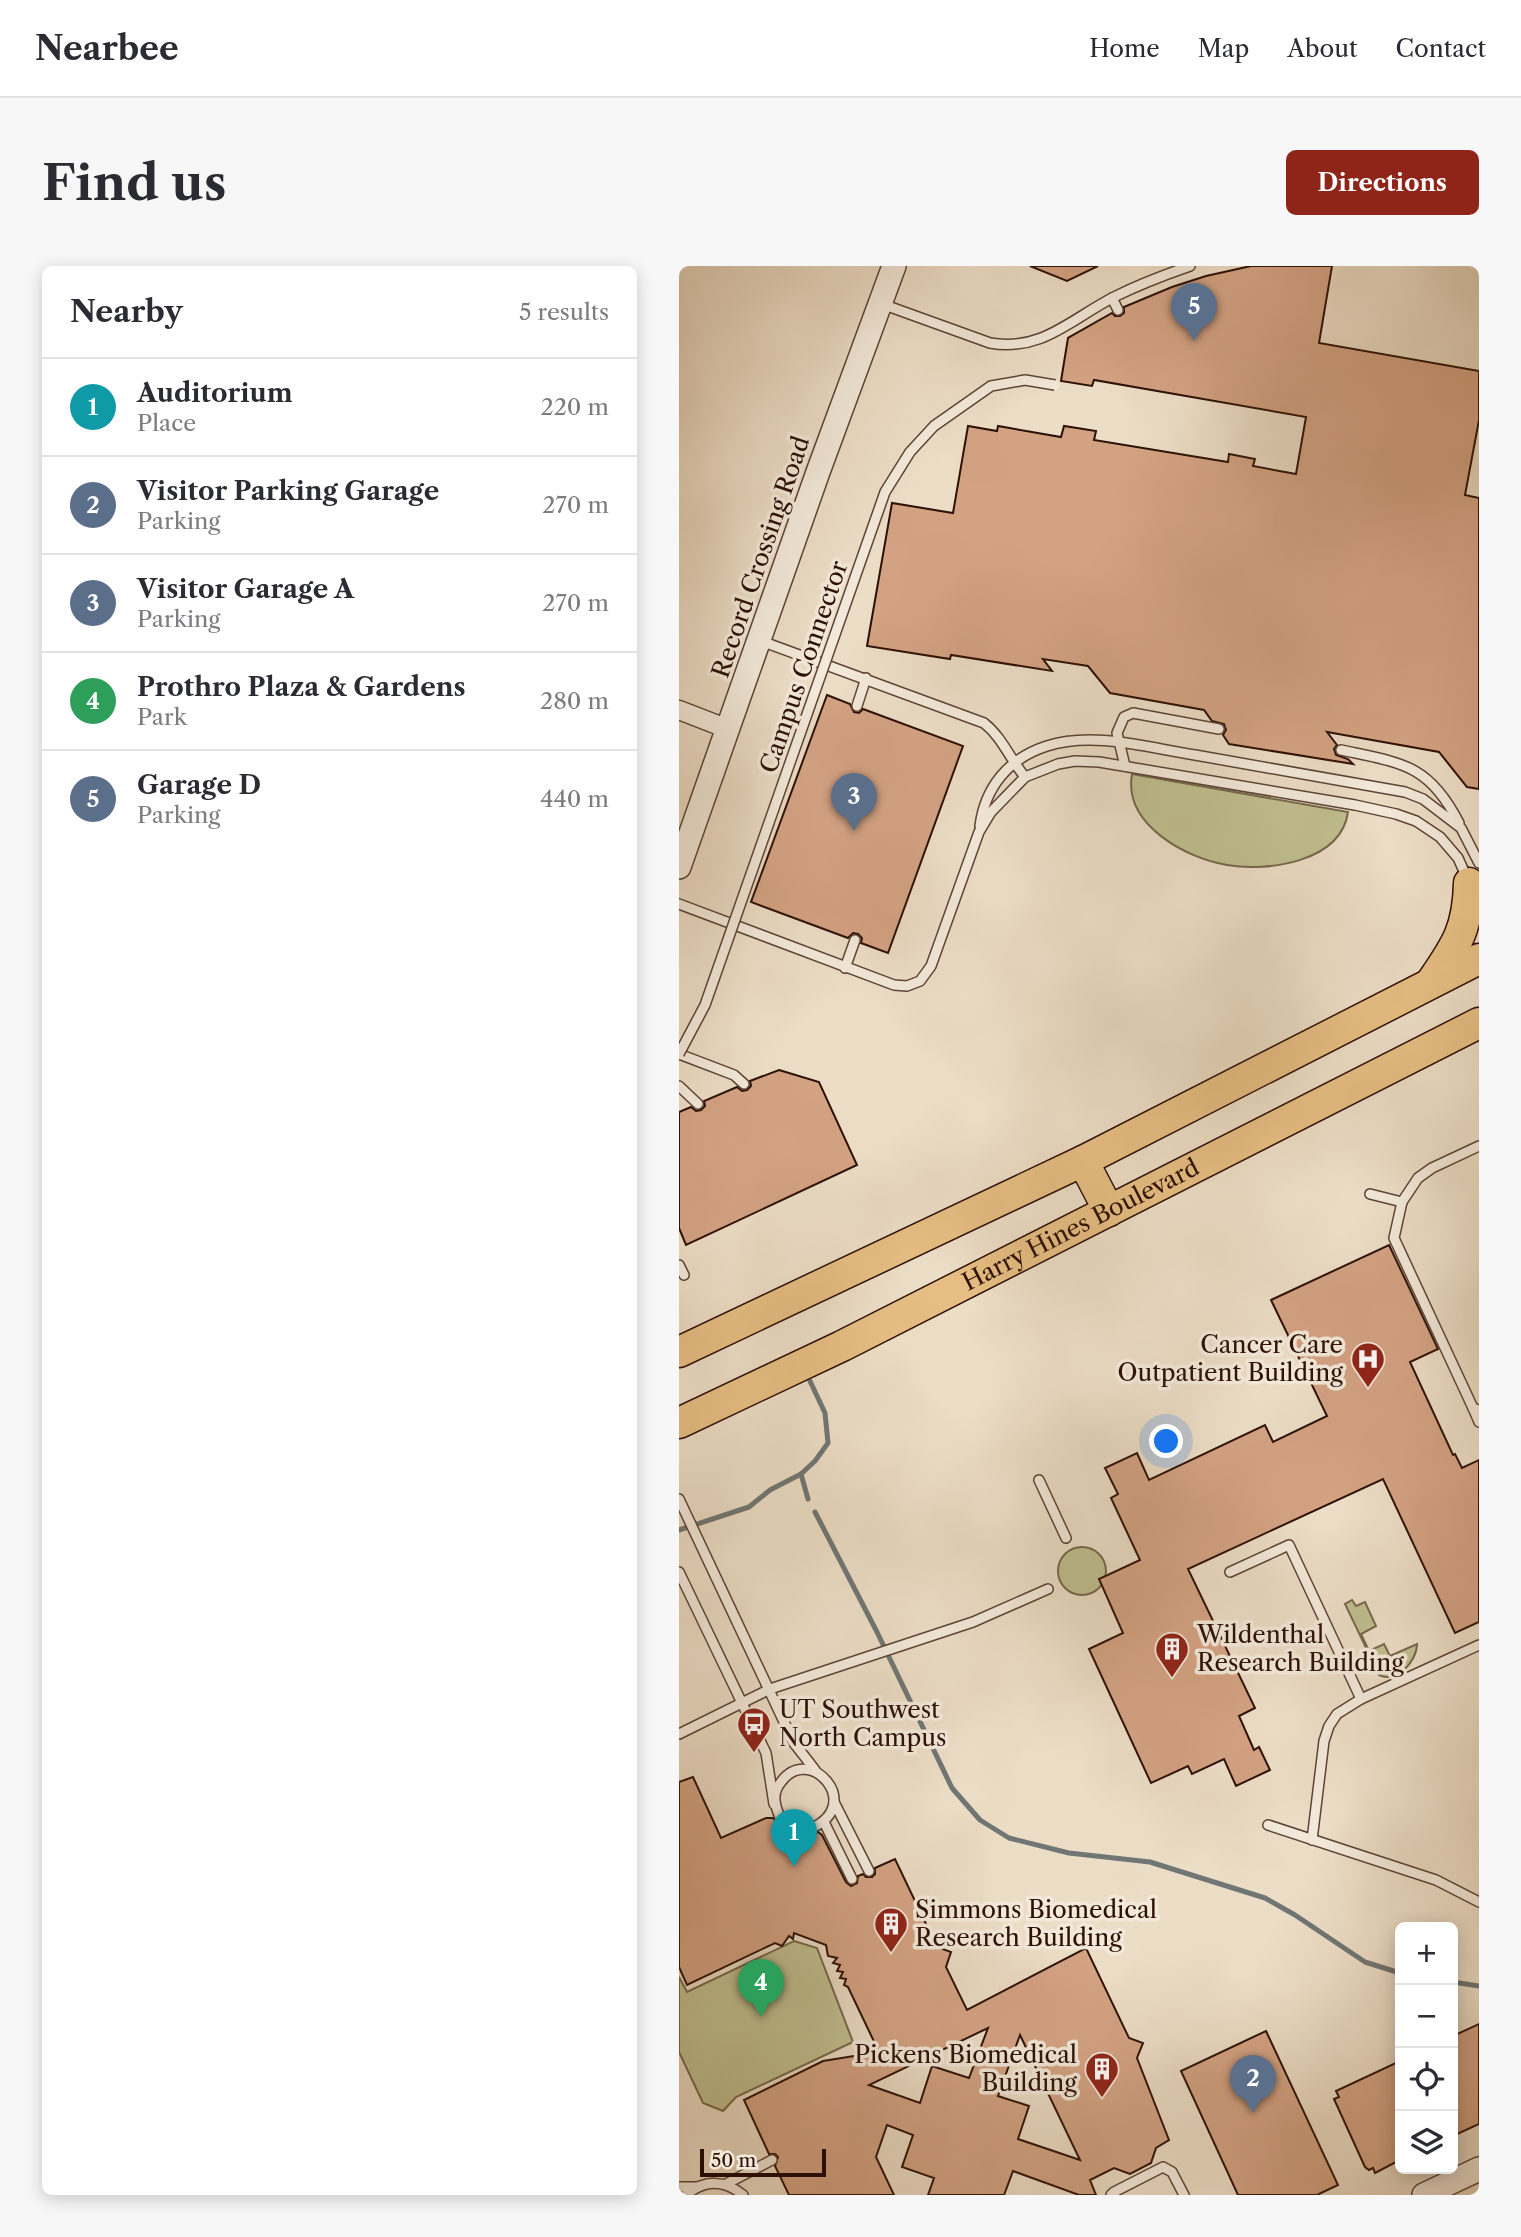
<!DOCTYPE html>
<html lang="en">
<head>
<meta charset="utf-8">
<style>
  :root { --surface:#fff; --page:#f7f7f7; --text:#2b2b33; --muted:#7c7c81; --line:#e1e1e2; --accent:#8f2418 }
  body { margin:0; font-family:"Libre Caslon Text",serif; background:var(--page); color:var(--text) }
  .controls { position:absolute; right:21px; bottom:21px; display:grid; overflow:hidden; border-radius:10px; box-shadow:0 4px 18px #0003 }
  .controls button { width:63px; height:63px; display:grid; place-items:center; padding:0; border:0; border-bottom:2px solid var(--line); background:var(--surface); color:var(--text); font:35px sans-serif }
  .scale { position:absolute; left:21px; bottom:18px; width:126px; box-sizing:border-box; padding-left:7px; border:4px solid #2d1106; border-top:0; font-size:19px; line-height:24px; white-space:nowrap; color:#2d1106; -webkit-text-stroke:5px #f3e9da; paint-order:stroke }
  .you { position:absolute; left:488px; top:1176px; width:24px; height:24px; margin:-18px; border:5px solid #fff; border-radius:50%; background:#1a73e8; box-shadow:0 0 0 10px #1a73e833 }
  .badge { display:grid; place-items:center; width:46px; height:46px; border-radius:50%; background:var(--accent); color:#fff; font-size:23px; font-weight:700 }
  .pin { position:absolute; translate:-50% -58px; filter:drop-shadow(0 2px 4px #0008) }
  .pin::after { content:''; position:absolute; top:37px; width:24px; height:21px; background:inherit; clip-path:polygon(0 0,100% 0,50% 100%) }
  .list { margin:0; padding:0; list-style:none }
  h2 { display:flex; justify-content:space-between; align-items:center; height:91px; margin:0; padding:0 28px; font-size:30px }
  h2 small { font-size:23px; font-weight:400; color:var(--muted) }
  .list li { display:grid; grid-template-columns:46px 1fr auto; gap:21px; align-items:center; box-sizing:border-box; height:98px; padding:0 28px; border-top:2px solid var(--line) }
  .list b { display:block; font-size:26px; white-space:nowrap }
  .list p { margin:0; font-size:23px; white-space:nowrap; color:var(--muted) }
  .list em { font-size:23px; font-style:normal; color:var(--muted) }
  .icon { flex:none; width:38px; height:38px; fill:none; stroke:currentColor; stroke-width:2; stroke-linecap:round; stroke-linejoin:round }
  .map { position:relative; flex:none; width:800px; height:1929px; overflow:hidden; border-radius:10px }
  header { display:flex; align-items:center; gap:42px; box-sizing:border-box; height:98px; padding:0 35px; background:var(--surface); border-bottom:2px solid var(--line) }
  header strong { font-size:33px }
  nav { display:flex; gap:38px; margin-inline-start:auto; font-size:24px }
  .intro { display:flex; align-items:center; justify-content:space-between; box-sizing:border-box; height:168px; padding:0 42px }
  h1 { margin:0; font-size:49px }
  .button { padding:18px 32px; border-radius:10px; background:var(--accent); color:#fff; font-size:24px; font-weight:700 }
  main { display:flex; gap:42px; padding:0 42px }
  aside { flex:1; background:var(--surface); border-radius:10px; box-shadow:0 4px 18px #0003 }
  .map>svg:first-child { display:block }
  .green { fill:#c0bf90; stroke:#76684b; stroke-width:2 }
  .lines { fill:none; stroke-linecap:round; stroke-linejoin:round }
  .stream { stroke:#707674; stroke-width:5 }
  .building { fill:#d3a283; stroke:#2d1106; stroke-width:2; fill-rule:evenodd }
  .service-casing { stroke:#5d4436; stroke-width:12 }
  .minor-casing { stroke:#5d4436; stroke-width:21 }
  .tertiary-casing { stroke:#5d4436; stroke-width:26 }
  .primary-casing { stroke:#2d1106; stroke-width:33 }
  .service { stroke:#f3e9da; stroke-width:9 }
  .minor { stroke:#f3e9da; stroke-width:18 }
  .tertiary { stroke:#f3e9da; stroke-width:23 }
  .primary { stroke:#e6be83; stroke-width:30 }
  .service-bridge-casing { stroke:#5d4436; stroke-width:12; stroke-linecap:butt }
  .service-bridge { stroke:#f3e9da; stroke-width:9 }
  .labels { text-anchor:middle; stroke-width:7; stroke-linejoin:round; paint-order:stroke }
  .street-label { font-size:24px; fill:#2d1106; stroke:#f3e9da }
  .poi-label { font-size:24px; fill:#2d1106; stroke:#f3e9da; text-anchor:start }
</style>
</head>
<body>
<header>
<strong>Nearbee</strong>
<nav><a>Home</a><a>Map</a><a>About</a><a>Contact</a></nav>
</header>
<div class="intro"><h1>Find us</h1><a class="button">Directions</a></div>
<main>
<aside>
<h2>Nearby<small>5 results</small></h2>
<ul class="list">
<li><span class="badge" style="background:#0f9aa8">1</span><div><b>Auditorium</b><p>Place</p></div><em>220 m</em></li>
<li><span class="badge" style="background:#5c6f8a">2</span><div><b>Visitor Parking Garage</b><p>Parking</p></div><em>270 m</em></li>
<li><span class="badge" style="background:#5c6f8a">3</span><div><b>Visitor Garage A</b><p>Parking</p></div><em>270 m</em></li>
<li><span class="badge" style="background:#2e9e5b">4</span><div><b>Prothro Plaza &amp; Gardens</b><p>Park</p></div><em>280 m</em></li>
<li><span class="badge" style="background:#5c6f8a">5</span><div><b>Garage D</b><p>Parking</p></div><em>440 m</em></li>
</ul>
</aside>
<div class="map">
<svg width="800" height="1929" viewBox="0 0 800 1929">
  <rect width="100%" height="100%" fill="#ecddc6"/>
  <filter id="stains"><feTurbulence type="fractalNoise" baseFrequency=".00286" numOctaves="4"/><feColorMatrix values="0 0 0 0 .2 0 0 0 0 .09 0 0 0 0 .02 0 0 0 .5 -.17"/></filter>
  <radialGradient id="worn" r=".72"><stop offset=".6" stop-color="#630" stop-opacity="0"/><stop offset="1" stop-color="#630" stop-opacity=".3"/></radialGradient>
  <g class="green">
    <path d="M 453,508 L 669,546 C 662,596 589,606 548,599 C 506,592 444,558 453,508 Z"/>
    <circle cx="403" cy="1305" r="24"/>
    <path d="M 673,1334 L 677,1340 L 686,1336 L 697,1360 L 682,1368 L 690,1385 L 705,1378 L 711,1390 L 738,1378 C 738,1395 718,1418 700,1409 L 666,1338 Z"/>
    <polygon points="115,1675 138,1682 174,1776 57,1831 44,1845 24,1837 0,1786 0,1711 8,1726"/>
  </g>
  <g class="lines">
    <g class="stream">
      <polyline points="129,1233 122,1208 136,1195 149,1177 146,1147 131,1115"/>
      <polyline points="136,1246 198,1366 273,1522 301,1554 330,1572 390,1587 471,1596 586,1632 616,1649 686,1696 721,1707"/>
      <polyline points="0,1264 70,1241 91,1224 122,1208"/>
      <polyline points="774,1716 800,1720"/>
    </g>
  </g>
  <g class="building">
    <polygon points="351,0 419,0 388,15"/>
    <polygon points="572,0 653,0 640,77 800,105 800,154 786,229 800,232 800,523 788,521 760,486 648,466 658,479 655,483 657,489 669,493 674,498 550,478 544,469 547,464 545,458 533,455 525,444 431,427 409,400 364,393 373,405 272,389 271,393 188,380 213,237 274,247 289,160 318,165 319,160 382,171 385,160 417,165 415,174 549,196 550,188 576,193 574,200 617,208 627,151 415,114 413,120 382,115 389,72 433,47 436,50 441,50 445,47 445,41 493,21 527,10"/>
    <polygon points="148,429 171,438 175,446 180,447 184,443 284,480 209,687 182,677 183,672 179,668 174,667 169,672 72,636"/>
    <polygon points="100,804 140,816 178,899 7,979 0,962 0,846 12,841 17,845 22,844 26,840 25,835 58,821 63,825 68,824 72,820 71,815"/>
    <polygon points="710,979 759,1083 731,1096 774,1189 776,1188 783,1202 800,1194 800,1356 776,1367 704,1213 509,1303 576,1442 560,1450 575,1484 580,1481 591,1504 557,1520 545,1493 513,1508 509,1500 472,1517 410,1383 444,1367 420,1313 461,1294 432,1232 439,1228 426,1202 458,1187 470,1214 586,1159 594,1176 648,1150 592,1034"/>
    <path d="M 14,1511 L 42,1572 L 87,1552 L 94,1552 L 101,1558 L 106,1556 L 108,1552 L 118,1553 L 128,1558 L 126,1563 L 129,1568 L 139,1566 L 143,1569 L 167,1616 L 172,1620 L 178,1617 L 179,1610 L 184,1608 L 187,1611 L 193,1611 L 196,1608 L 196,1602 L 216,1593 L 258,1681 L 272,1686 L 267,1701 L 288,1744 L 407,1682 L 450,1772 L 464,1777 L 458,1792 L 490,1874 L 477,1882 L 472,1897 L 451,1908 L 435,1902 L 411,1914 L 417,1929 L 400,1929 L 334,1905 L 325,1929 L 249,1929 L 255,1912 L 223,1901 L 234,1869 L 208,1859 L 197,1891 L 215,1929 L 110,1929 L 96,1900 L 99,1891 L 96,1888 L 90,1888 L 65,1834 L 144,1795 L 200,1786 L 169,1721 L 165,1719 L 167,1713 L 161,1712 L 164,1706 L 158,1705 L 161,1699 L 154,1697 L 158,1692 L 149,1690 L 147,1679 L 115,1667 L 114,1673 L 110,1670 L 103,1680 L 96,1677 L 8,1719 L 0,1701 L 0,1516 ZM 309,1762 L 290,1812 L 253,1800 L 241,1837 L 190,1819 ZM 341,1769 L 354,1796 L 401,1894 L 339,1873 L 350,1840 L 319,1830 Z"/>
    <polygon points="800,1758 800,1858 774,1870 774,1770"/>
    <polygon points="587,1765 659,1919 638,1929 559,1929 502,1805"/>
    <polygon points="721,1795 721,1894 696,1907 694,1902 690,1904 686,1901 655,1833 660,1831 657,1825"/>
  </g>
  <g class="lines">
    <g class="service-casing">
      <g id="service">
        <polyline points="433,32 439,44"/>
        <path d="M 203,38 L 311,77 C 363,86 392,53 435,31 C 459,19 485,9 511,0"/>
        <path d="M 82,375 L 305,457 C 323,471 331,493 346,511"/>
        <polyline points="178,440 187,412"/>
        <path d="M 662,484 C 723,497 750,498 780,557"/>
        <polyline points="446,500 438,467 445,451 454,447 540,463"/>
        <path d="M 301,560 C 306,521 330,492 368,480 C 414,465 470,482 516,489 C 586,501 656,513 726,526 L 744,533 L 782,562 L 800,597"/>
        <polyline points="0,638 215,719 228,720 241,715 252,700 300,566 312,546 346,511 379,498 396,495 420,496 676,539 717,548 737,555 761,571 779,592 788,612"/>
        <polyline points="166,702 176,674"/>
        <polyline points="0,788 55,809 65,818"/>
        <polyline points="0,820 19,838"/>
        <polyline points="800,880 753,902 739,912 723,936 715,972 794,1142 800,1144"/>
        <polyline points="691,928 723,936"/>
        <polyline points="0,999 5,1009"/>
        <polyline points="794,1142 800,1156"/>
        <polyline points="360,1214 387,1272"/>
        <polyline points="0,1233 115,1477 136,1504"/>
        <polyline points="0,1306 87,1487 95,1538"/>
        <polyline points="551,1306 610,1279 682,1433"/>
        <polyline points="0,1468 91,1423 294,1356 369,1323"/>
        <polyline points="155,1536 190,1605"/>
        <path d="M 101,1551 C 95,1538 93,1527 102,1516 C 130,1477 186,1538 133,1562"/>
        <polyline points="145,1556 173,1613"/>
        <polyline points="589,1559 757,1614 800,1636"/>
        <polyline points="633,1574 645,1475 650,1460 658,1448 682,1433 800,1379"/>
        <polyline points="47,1918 93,1894"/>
        <polyline points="0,1921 18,1921"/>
        <path d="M 7,1929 C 26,1913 46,1914 64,1929"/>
        <polyline points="432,1929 435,1926 484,1901 493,1906 505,1929"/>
      </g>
    </g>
    <g class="minor-casing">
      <polyline id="minor" points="0,444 49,463"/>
    </g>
    <g class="tertiary-casing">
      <g id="tertiary">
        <polyline points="0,601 139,206 215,0"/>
        <polyline points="745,1929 800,1903"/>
      </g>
    </g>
    <g class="primary-casing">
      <g id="primary">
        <path d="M 753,715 C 778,679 789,662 790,617"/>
        <polyline points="404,895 430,945"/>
        <polyline points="0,1086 404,895 800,693"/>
        <path id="s1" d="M 0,1157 L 163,1080 L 800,757"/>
      </g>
    </g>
    <use href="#service" class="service"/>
    <use href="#minor" class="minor"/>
    <use href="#tertiary" class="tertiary"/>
    <use href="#primary" class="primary"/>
    <g class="service-bridge-casing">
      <polyline id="service-bridge" points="0,788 26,739 206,226 231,186 255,160 312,120 346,114 376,119"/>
    </g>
    <use href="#service-bridge" class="service-bridge"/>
  </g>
  <defs>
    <g id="hospital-pin" transform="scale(1.75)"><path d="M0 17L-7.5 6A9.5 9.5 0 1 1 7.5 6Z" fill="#8f2418" stroke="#f3e9da"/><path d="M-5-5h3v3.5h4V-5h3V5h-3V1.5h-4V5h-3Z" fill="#fff"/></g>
    <g id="building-pin" transform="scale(1.75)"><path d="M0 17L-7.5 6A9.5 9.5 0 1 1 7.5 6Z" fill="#8f2418" stroke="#f3e9da"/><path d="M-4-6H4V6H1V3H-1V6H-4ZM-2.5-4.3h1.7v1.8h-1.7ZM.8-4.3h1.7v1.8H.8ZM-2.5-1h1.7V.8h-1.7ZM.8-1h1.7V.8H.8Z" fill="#fff"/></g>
    <g id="bus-pin" transform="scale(1.75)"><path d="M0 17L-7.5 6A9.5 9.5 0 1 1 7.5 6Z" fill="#8f2418" stroke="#f3e9da"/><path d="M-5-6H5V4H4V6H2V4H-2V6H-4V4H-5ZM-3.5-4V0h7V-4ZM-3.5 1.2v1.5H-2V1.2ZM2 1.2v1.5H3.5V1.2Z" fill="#fff"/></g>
  </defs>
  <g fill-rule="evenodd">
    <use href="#hospital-pin" x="689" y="1093"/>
    <use href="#building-pin" x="493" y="1383"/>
    <use href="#bus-pin" x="75" y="1458"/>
    <use href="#building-pin" x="212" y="1658"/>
    <use href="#building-pin" x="423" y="1803"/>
  </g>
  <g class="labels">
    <g class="street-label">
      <text transform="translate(82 291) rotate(-71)" y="8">Record Crossing Road</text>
      <text transform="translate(125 401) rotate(-71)" y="8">Campus Connector</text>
      <text dy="8" stroke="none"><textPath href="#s1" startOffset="448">Harry Hines Boulevard</textPath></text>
    </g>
    <g class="poi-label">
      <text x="664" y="1087" text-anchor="end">Cancer Care<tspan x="664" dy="28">Outpatient Building</tspan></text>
      <text x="518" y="1377">Wildenthal<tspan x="518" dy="28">Research Building</tspan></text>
      <text x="100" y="1452">UT Southwest<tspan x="100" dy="28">North Campus</tspan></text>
      <text x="236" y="1652">Simmons Biomedical<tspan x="236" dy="28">Research Building</tspan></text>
      <text x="398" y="1797" text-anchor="end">Pickens Biomedical<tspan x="398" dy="28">Building</tspan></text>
    </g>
  </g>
  <rect width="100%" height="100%" filter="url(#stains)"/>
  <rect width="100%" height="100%" fill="url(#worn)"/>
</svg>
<div class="controls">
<button>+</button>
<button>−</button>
<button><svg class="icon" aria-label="locate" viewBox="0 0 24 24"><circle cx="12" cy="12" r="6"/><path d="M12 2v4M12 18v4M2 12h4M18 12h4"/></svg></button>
<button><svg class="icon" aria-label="layers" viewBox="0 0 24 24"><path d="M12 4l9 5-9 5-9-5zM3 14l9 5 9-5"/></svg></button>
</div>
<div class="scale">50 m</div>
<div class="you"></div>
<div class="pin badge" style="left:115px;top:1601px;background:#0f9aa8">1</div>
<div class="pin badge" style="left:574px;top:1847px;background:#5c6f8a">2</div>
<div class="pin badge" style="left:175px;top:565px;background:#5c6f8a">3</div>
<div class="pin badge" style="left:82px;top:1751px;background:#2e9e5b">4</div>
<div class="pin badge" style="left:515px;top:75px;background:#5c6f8a">5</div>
</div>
</main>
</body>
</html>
